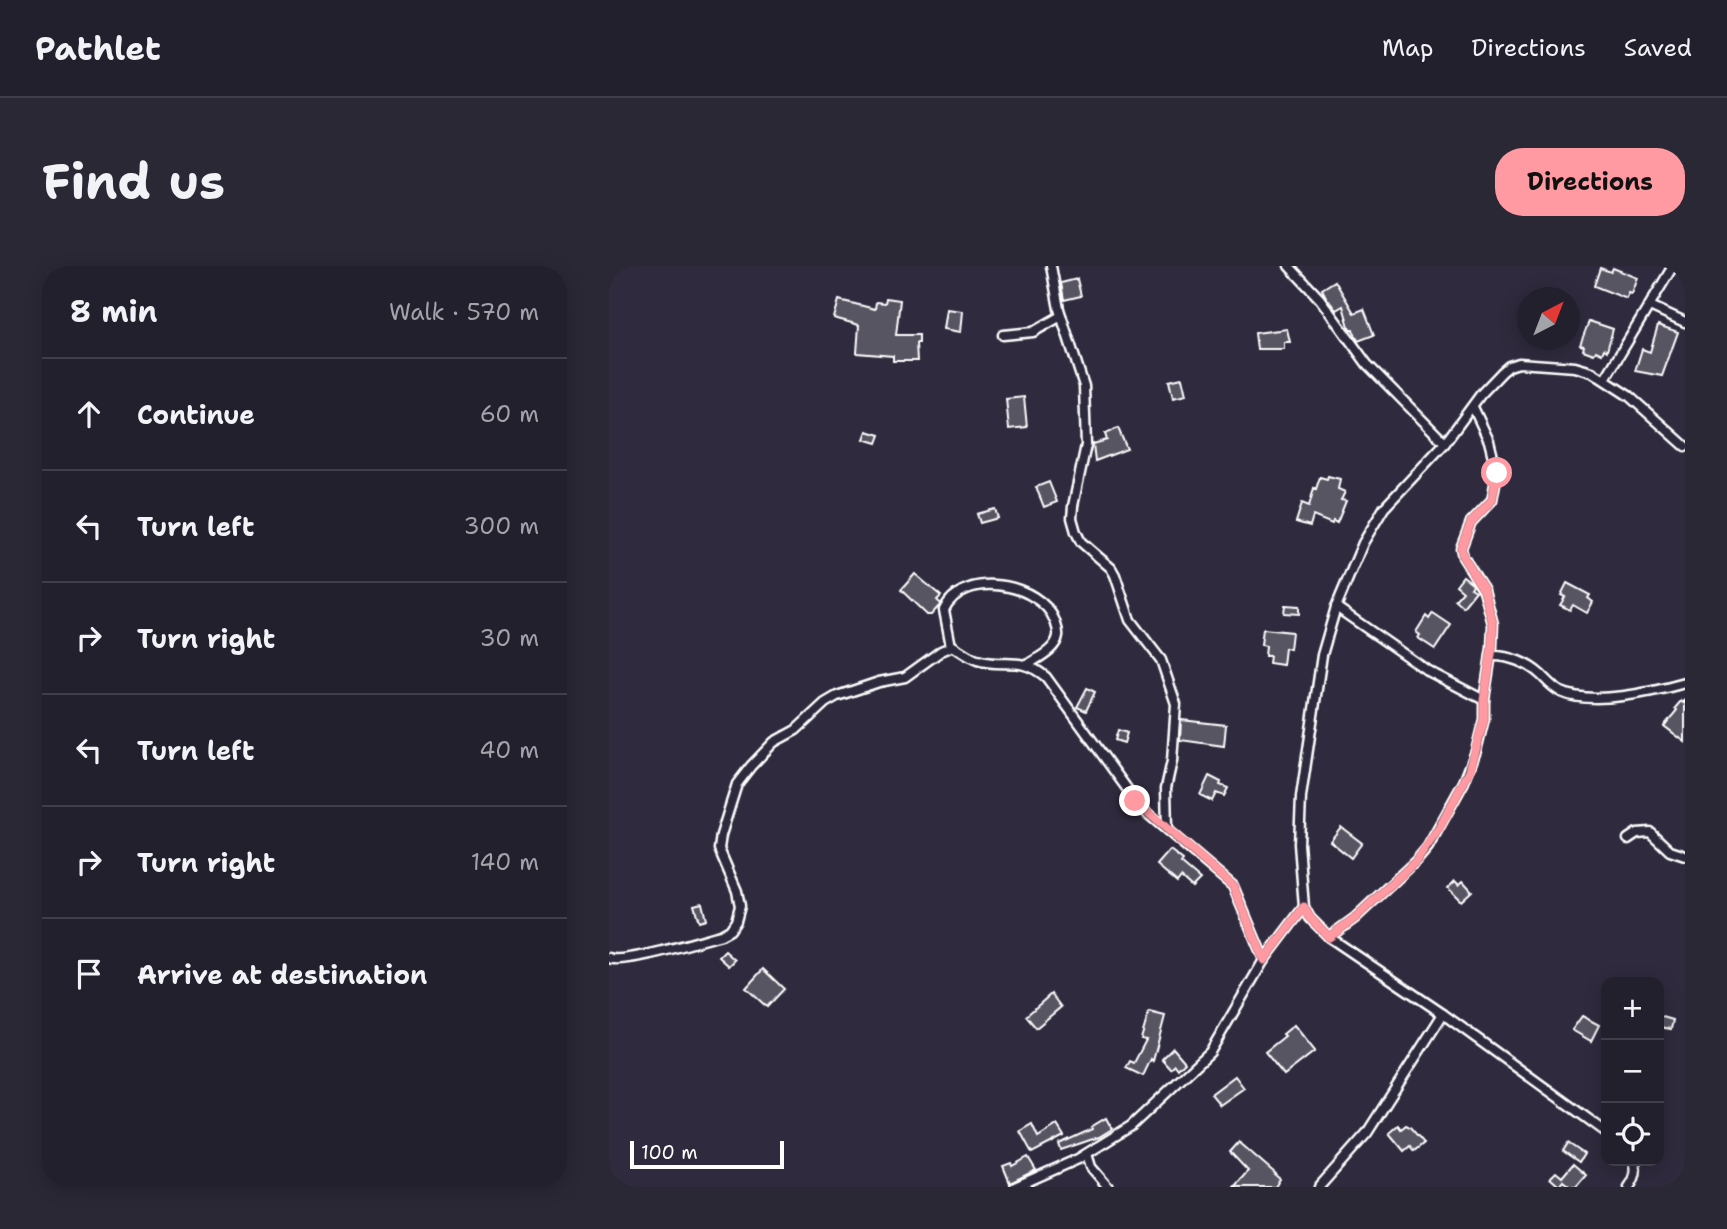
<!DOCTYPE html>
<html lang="en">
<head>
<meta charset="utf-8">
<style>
  :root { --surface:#23202e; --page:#2b2836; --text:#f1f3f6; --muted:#a3a3aa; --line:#403e4a; --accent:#ff9aa2 }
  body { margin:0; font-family:"Shantell Sans",sans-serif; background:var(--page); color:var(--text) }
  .controls { position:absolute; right:21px; bottom:21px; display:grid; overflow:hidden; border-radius:14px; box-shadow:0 4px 18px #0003 }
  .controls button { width:63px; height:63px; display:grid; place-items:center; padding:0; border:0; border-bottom:2px solid var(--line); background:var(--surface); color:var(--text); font:35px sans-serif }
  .compass { position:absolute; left:908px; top:21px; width:63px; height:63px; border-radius:50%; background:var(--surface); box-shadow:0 4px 18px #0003; rotate:42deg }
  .scale { position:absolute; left:21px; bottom:18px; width:154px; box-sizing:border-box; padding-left:7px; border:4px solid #fff; border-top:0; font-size:19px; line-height:24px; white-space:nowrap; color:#fff; -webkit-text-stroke:5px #2f2a3d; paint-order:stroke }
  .stop { position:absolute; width:21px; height:21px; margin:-16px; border:5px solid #ff9aa2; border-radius:50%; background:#fff }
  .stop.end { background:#ff9aa2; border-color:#fff; box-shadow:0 2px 7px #0008 }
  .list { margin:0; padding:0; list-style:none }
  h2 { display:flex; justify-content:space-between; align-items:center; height:91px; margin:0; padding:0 28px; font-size:30px }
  h2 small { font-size:23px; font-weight:400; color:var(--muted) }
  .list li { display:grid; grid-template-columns:46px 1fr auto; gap:21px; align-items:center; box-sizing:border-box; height:112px; padding:0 28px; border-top:2px solid var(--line) }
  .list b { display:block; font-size:26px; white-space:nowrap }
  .list em { font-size:23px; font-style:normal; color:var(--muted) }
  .icon { flex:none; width:38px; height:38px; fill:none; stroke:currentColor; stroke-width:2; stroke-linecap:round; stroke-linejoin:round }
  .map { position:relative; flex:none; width:1076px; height:921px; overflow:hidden; border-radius:28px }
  header { display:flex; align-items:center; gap:42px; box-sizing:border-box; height:98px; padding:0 35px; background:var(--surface); border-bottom:2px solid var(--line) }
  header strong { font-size:33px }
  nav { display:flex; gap:38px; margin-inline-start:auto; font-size:24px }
  .intro { display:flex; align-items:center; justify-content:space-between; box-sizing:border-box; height:168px; padding:0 42px }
  h1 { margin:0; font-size:49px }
  .button { padding:18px 32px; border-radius:28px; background:var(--accent); color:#111; font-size:24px; font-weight:700 }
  main { display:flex; gap:42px; padding:0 42px }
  aside { flex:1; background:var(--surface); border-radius:28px; box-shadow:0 4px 18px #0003 }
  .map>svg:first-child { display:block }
  .building { fill:#595564; stroke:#fff; stroke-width:2 }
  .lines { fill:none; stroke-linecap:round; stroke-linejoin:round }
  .street-casing { stroke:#fff; stroke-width:13 }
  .street { stroke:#2f2a3d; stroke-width:8 }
  .route { stroke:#ff9aa2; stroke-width:9 }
</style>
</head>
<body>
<header>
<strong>Pathlet</strong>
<nav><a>Map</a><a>Directions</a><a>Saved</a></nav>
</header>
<div class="intro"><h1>Find us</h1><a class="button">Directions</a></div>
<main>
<aside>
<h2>8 min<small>Walk · 570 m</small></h2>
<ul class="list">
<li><svg class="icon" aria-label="ahead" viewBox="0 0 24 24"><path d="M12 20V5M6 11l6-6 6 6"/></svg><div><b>Continue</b></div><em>60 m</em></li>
<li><svg class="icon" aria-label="left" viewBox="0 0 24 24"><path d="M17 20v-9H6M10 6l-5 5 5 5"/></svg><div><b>Turn left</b></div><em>300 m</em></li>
<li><svg class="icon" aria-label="right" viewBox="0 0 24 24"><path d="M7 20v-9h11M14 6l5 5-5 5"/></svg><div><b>Turn right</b></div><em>30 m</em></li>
<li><svg class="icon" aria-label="left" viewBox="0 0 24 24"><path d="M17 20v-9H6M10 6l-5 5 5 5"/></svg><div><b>Turn left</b></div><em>40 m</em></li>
<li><svg class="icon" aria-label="right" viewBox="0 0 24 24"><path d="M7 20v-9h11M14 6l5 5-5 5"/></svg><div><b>Turn right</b></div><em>140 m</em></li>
<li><svg class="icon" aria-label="arrive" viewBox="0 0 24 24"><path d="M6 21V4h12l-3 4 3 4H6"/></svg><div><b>Arrive at destination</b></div></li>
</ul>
</aside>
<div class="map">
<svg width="1076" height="921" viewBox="0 0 1076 921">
  <rect width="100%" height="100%" fill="#2f2a3d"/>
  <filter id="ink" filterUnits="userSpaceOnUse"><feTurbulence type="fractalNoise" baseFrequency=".0143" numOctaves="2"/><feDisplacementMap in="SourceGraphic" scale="14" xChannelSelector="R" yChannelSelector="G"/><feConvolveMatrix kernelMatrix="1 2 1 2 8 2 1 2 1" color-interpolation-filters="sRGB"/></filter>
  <g filter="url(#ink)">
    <g class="building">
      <polygon points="991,2 1002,6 1004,2 1029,12 1023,28 1020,27 1018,33 985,20"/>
      <polygon points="468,13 472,30 455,34 452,17"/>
      <polygon points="726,15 745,47 755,43 765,69 749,75 744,64 741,64 734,40 727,44 717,31 713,23"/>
      <polygon points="277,32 291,34 287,69 310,69 310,77 307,77 308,95 284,95 284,90 248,87 250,59 225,52 230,34 266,43 267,36 276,37"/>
      <polygon points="338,43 354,45 352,66 335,63"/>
      <polygon points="980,55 1004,63 998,85 995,83 993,88 987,85 985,88 974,84 975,80 971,79"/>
      <polygon points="1049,59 1069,66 1053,110 1026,105 1033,83 1041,86"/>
      <polygon points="678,63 681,76 675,76 675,83 648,83 646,67"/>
      <polygon points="573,112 577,129 564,132 560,115"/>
      <polygon points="415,131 418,161 400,163 397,133"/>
      <polygon points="509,162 518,183 486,195 484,178 498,174 496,168"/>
      <polygon points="258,165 271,169 268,177 255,173"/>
      <polygon points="719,210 731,213 729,223 736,226 732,234 737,235 728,257 724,255 723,258 704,250 701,260 687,256 693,237 700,240 705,222 707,223 711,211 718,213"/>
      <polygon points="440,216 448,236 435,241 427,221"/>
      <polygon points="386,243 389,252 371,257 368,248"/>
      <polygon points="306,308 332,330 328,334 332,338 322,349 318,349 292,324"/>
      <polygon points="854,310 863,317 864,319 862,322 867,325 854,341 846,334 854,325 847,319"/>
      <polygon points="958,317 981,329 979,332 984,336 978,347 964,339 961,344 951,339 956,331 952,329"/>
      <polygon points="676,339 690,340 690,348 675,347"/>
      <polygon points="824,347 842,359 826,383 809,372 811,369 807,366 817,350 820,353"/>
      <polygon points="654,363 683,366 681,383 676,382 674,399 660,397 661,390 656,390 657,380 652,379"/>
      <polygon points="478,422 486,426 477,445 468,441"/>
      <polygon points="1076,434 1076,476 1055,460 1068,444 1066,442 1072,435 1074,437"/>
      <polygon points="572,454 617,459 615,480 571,474"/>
      <polygon points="509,464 518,467 515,477 506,474"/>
      <polygon points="600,510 612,516 611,519 619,522 615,530 607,527 603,535 591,529"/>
      <polygon points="732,561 753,577 742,592 721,575"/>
      <polygon points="561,584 574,594 572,597 591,613 583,621 572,611 568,616 548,599"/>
      <polygon points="846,615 850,619 854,615 863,625 852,635 839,622"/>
      <polygon points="93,637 97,654 90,656 85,639"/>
      <polygon points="116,685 126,694 120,700 110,691"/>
      <polygon points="154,703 175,723 158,741 137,722"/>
      <polygon points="442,728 452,741 427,762 417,750"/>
      <polygon points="540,746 556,750 544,795 542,793 534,810 517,802 521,795 525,797 537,774 532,773"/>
      <polygon points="973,750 990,759 982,775 963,764"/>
      <polygon points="1050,750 1064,754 1062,763 1050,761"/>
      <polygon points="685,759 706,785 675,809 656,786 676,770 674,768"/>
      <polygon points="564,782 576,796 569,803 566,799 562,803 553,793"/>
      <polygon points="626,810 635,822 611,839 602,828"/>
      <polygon points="497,852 503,863 490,871 452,884 450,878 483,863 482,861"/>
      <polygon points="423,858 429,871 448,859 455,870 423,887 411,865"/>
      <polygon points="789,859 792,863 797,859 801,861 815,877 805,885 801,880 795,885 780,867"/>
      <polygon points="630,876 667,908 666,909 671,913 666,921 625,921 639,905 621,886"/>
      <polygon points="959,877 975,888 970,896 954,885"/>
      <polygon points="419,891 427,904 401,917 394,900 402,897 403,900"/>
      <polygon points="964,898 977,909 967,921 961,921 954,915 950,920 941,912 947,906 953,911"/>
    </g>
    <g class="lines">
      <g class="street-casing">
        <g id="street">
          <polyline points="442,0 450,43 475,120 477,179 464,240 463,252 467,266 472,276 502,302 506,309 521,354 552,394 567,438 563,495 557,522 558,563"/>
          <polyline points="680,0 711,33 758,98 836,177"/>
          <polyline points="1041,40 1076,56"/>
          <polyline points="394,69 424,66 452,50"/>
          <polyline points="996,113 1064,0"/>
          <polyline points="727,341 819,405 875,434"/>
          <path d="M 342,380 L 335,344 C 353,303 431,316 446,355 C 447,359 450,365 449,370 C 447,384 428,392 418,399"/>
          <path d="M 882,390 C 899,389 919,397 932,409 C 938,415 944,422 952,426 C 983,440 1044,426 1076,417"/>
          <polyline points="1019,573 1028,567 1041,566 1061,585 1076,590"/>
          <polyline points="720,671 746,652 808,594 819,581 855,516 867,485 875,453 875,434 883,382 884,358 875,324 854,291 852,282 862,256 883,234 888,207 880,175 864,141"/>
          <path d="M 0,692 C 15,699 92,674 112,669 L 121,664 L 127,655 L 131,640 L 128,625 L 110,583 L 112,569 L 128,518 L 142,500 L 165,476 L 187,464 L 216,437 L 228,430 L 270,416 L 296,411 L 332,385 L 344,380 C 352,385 360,391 368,394 C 396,403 409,388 437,411 L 532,542 L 624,620 L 655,694"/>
          <polyline points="997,866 834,748 720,671 701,652 695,641 690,578 692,531 713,389 727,341 754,277 775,242 836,177 872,128 893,106 900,100 910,97 966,101 983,106 1020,130 1076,180"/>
          <polyline points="478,888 482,901 499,921"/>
          <polyline points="406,921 469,893 522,860 601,786 655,694 695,641"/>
          <polyline points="710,921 758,867 834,748"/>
          <path d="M 1020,921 C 1026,913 1029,905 1025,895"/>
        </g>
      </g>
      <use href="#street" class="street"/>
    </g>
  </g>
  <g class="lines" filter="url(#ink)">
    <polyline class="route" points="526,535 624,620 655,694 695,641 701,652 720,671 746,652 808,594 831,561 861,504 875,453 875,434 883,382 884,358 875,324 854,291 852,282 862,256 883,234 888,207"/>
  </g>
</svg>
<div class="controls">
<button>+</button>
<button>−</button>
<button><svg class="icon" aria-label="locate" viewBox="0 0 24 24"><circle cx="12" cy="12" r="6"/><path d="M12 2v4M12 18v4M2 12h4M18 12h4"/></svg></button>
</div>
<svg class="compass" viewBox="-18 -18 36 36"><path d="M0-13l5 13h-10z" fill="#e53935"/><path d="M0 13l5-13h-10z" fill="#a3a3aa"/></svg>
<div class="scale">100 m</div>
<div class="stop" style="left:888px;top:207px"></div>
<div class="stop end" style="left:526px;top:535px"></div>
</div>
</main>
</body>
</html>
